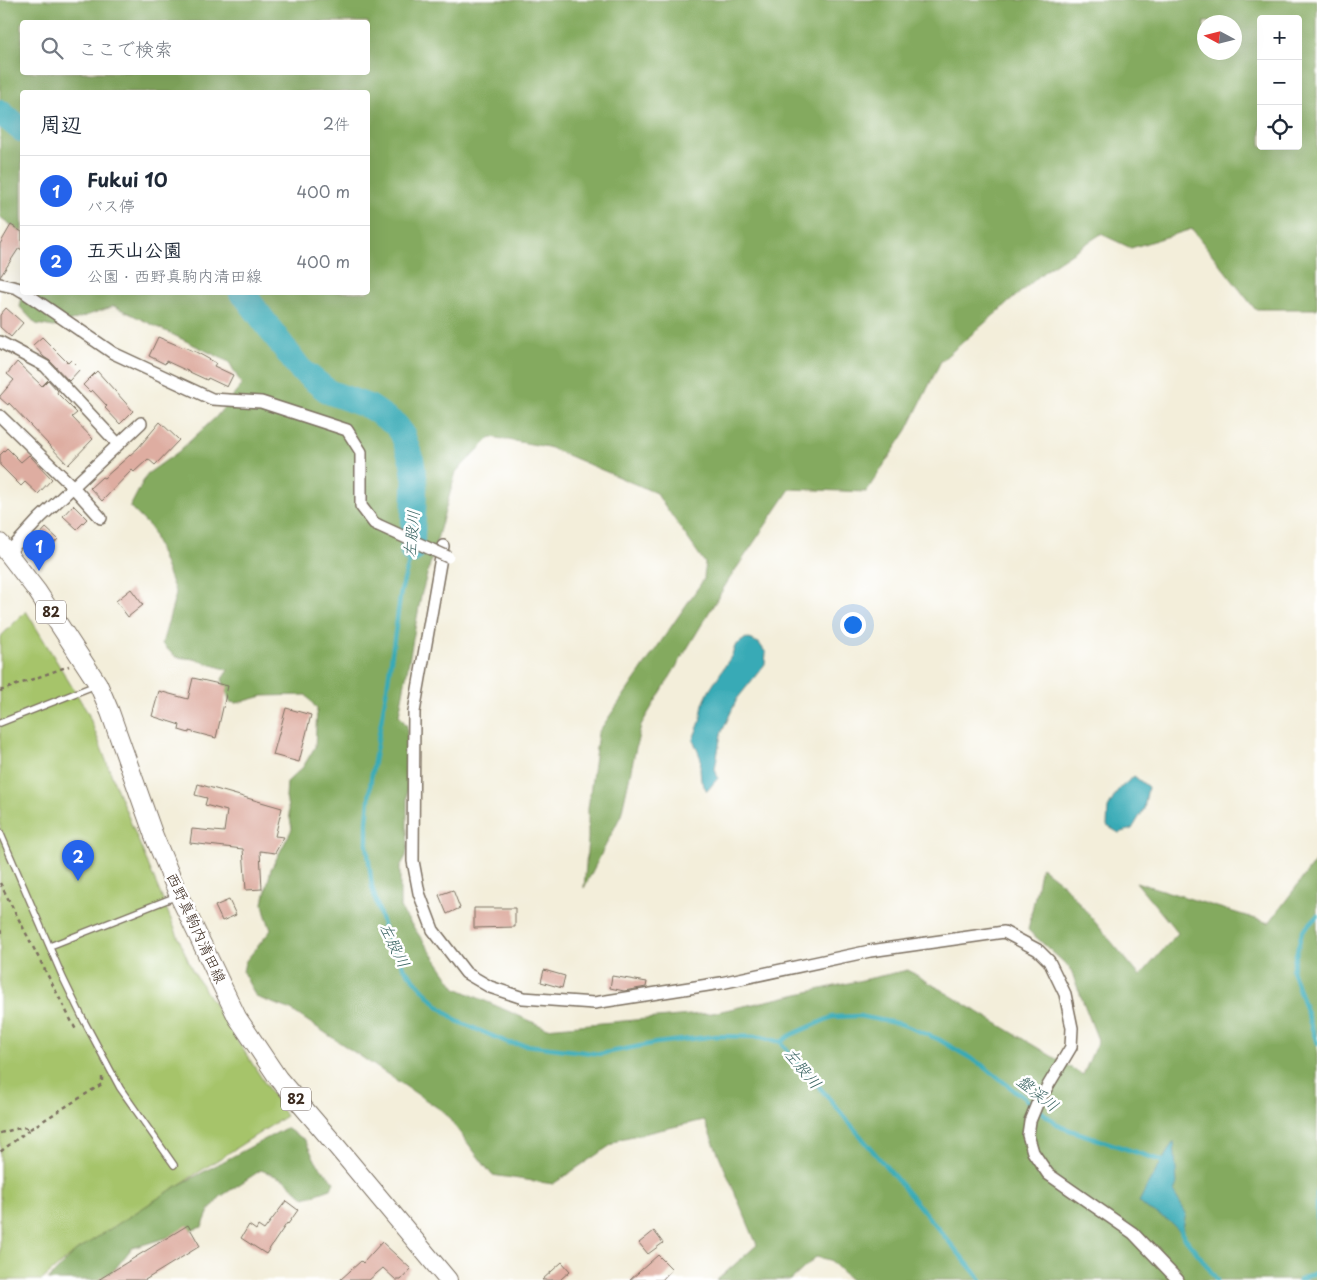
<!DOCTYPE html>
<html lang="ja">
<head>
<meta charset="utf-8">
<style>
  :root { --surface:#fff; --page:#f2f2f3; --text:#1f2937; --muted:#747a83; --line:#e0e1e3; --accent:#2563eb }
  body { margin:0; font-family:"Playpen Sans","Klee One",sans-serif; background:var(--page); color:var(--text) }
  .controls { position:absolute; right:15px; top:15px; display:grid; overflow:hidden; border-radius:5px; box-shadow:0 5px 20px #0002 }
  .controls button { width:45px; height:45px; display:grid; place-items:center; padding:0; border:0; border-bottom:1px solid var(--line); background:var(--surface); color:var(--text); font:25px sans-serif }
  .compass { position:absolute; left:1197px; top:15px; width:45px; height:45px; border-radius:50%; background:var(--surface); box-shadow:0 5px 20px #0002; rotate:277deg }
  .you { position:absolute; left:852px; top:624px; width:18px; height:18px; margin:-12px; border:4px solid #fff; border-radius:50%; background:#1a73e8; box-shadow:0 0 0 8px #1a73e833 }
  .badge { display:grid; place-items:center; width:32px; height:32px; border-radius:50%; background:var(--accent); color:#fff; font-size:16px; font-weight:700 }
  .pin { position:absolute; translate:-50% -41px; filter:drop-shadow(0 1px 2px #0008) }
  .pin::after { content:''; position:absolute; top:26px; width:18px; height:15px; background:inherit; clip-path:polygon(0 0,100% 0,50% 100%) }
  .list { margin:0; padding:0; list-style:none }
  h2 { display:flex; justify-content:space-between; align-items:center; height:65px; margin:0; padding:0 20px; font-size:21px }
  h2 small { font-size:16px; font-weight:400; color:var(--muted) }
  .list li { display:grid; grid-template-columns:32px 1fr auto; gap:15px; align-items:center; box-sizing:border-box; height:70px; padding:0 20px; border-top:1px solid var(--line) }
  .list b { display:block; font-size:19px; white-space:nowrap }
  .list p { margin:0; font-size:16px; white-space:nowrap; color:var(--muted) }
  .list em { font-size:16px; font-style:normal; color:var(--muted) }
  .icon { flex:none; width:28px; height:28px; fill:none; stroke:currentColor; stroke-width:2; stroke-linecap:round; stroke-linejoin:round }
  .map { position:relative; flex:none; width:1317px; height:1280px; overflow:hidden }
  .search { position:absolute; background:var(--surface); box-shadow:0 5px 20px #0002; left:20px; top:20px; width:350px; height:55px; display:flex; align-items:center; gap:12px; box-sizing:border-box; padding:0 18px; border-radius:5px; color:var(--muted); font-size:19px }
  .panel { position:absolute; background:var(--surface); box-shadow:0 5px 20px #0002; left:20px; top:90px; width:350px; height:205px; border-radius:5px }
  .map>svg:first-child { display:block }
  .green { fill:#a6c46b; stroke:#707744 }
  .forest { fill:#84aa5f; stroke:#606a3e; fill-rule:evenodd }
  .water { fill:#39aab6; stroke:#3a6a6a }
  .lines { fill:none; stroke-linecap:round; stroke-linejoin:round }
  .stream { stroke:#39aab6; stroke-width:4.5 }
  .river { stroke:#39aab6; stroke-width:25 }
  .building { fill:#deada1 }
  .service-casing { stroke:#7b6f60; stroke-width:8 }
  .minor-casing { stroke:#7b6f60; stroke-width:14 }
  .primary-casing { stroke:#7b6f60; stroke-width:20 }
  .path { stroke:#7b6f60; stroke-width:2.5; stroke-dasharray:4 4; stroke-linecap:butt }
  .service { stroke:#fff; stroke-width:5.5 }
  .minor { stroke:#fff; stroke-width:11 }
  .primary { stroke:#fff; stroke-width:18 }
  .minor-bridge-casing { stroke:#7b6f60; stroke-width:14; stroke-linecap:butt }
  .minor-bridge { stroke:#fff; stroke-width:11 }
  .labels { text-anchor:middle; stroke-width:5; stroke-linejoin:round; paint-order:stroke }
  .shield { fill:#fff; stroke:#766a62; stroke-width:1 }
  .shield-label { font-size:14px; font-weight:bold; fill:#3b2a1e }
  .street-label { font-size:15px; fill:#3b2a1e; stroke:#fff }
  .water-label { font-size:16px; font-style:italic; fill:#3a6462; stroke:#fff }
</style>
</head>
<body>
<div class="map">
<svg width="1317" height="1280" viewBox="0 0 1317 1280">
  <rect width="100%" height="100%" fill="#fff"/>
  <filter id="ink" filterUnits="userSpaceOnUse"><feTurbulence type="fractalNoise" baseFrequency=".02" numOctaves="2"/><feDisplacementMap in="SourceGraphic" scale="10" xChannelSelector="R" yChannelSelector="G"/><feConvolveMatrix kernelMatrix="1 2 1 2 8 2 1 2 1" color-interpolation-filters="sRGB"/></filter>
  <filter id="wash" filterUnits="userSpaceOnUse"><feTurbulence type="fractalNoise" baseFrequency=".0096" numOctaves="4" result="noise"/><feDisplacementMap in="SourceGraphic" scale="20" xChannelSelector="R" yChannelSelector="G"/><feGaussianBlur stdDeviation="1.12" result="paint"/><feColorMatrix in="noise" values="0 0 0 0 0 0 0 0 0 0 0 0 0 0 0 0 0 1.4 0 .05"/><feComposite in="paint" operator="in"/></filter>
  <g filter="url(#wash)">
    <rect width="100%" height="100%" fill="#f3eeda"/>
    <polygon class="green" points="26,611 88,713 118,792 192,970 286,1116 76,1251 42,1280 0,1280 0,637"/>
    <g class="forest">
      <path d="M 0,0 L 1317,0 L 1317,309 L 1255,309 L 1192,229 L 1131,248 L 1101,234 L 1046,270 L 941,361 L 907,430 L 866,492 L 790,489 L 728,581 L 641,725 L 621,815 L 584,888 L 588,839 L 588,809 L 598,733 L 704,579 L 705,563 L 656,493 L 548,447 L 491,437 L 456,472 L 421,596 L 399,715 L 407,726 L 407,829 L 408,845 L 406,856 L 400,867 L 400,908 L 456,988 L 546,1028 L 712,1013 L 908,970 L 1083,1075 L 1098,1040 L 1070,968 L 1028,930 L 1041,867 L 1064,885 L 1140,976 L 1178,933 L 1136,882 L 1269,923 L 1317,859 L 1317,1280 L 851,1280 L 830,1260 L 816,1257 L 791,1280 L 717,1280 L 757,1245 L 704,1120 L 620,1139 L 553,1184 L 492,1175 L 444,1112 L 291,1010 L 256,997 L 243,972 L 245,962 L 271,930 L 265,913 L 263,903 L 271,869 L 292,829 L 286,797 L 287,782 L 303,767 L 315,747 L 317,709 L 306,695 L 263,696 L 237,703 L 230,702 L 222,679 L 228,670 L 194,659 L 176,657 L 162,644 L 176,594 L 151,528 L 130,507 L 147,474 L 178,452 L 216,417 L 242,385 L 229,362 L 114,306 L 54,327 L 36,324 L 20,307 L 23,292 L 368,292 L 368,92 L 22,92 L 22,233 L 0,217 ZM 1261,19 L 1298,19 L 1298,146 L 1261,146 ZM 22,22 L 368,22 L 368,72 L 22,72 ZM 1204,22 L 1234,22 L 1234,52 L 1204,52 Z"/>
      <polygon points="286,1128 305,1140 316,1162 334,1182 331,1189 305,1198 285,1180 261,1170 220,1197 209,1211 202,1227 132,1248 106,1280 48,1280 76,1251 177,1186"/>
    </g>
    <g class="water">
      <polygon points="746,638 759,643 766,653 765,664 737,699 721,734 715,769 718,778 707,791 701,781 700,768 701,759 693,739 700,722 703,704 709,691 732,655 735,646"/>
      <polygon points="1134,776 1148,787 1144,809 1132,829 1119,833 1107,826 1108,808 1118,790"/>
      <polygon points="1174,1141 1177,1183 1174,1193 1186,1213 1182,1234 1168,1220 1148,1210 1139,1202 1147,1186"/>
    </g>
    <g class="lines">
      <g class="stream">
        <polyline points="412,551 401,591 387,688 371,779 367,822 367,845 372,887 386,935 404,968 436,1004 457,1021 509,1043 600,1054 656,1043 716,1036 761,1037 781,1042 795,1061 816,1083 981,1280"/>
        <polyline points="1317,916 1302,932 1292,970 1317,1043"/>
        <polyline points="781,1042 791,1035 832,1017 859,1016 901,1024 938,1039 982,1065 1061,1127 1162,1161 1163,1167"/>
        <polyline points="1181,1230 1182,1234 1202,1259 1217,1280"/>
        <polyline points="1300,1280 1317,1272 1317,1191"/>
      </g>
      <g class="river">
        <polyline points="0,112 22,130"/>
        <polyline points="241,292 246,297 300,369 329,392 370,407 396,425 402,433 412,461 415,480 412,551"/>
      </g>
    </g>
    <g id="blocks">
      <g class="building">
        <polygon points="11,225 22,232 22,250 19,248 0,277 0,244"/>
        <polygon points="6,308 23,323 11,337 0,327 0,315"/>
        <polygon points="42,337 68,363 71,360 80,369 69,381 50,361 44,357 33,345"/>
        <polygon points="158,337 184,348 184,347 196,352 216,363 214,366 233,375 227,387 208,378 207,380 166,361 165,364 149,356"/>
        <polygon points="17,362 42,386 48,380 58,391 57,393 77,413 72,417 93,439 68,465 9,403 8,405 0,398 0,396 14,380 7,374"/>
        <polygon points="97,371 133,411 120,424 105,408 107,406 92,390 90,392 83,385"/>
        <polygon points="160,422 179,440 155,465 148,459 134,472 132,470 102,501 90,488 102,477 104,478 138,448"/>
        <polygon points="7,448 21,462 29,455 52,479 38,494 25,482 21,486 0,465 0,455"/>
        <polygon points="73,505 87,519 77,529 63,516"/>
        <polygon points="46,528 58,539 48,550 36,539"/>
        <polygon points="131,589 143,605 128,617 116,601"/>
        <polygon points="193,678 228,686 216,738 189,731 189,733 179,730 180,725 152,716 159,691 188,699"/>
        <polygon points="286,708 311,715 299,762 273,755"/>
        <polygon points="198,784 282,808 275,836 284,837 275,853 260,851 262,889 246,890 243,849 190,843 192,829 224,832 227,811 205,805 207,798 195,795"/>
        <polygon points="453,890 460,908 447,914 439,895"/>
        <polygon points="229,900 236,915 222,921 215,906"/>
        <polygon points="474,908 515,908 515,927 474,928"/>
        <polygon points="544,970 565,976 562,988 541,982"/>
        <polygon points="612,976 647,982 646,987 624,991 610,988"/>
        <polygon points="286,1201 298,1210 288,1224 287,1223 266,1254 241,1238 249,1225 256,1230 258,1226 264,1230"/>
        <polygon points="188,1225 200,1246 145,1280 98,1280"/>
        <polygon points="654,1231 663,1243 648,1254 639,1243"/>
        <polygon points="382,1242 411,1269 401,1280 396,1280 383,1268 369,1280 340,1280 361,1261 363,1263"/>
        <polygon points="658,1255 672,1269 662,1280 630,1280"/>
        <polygon points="562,1262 570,1271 560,1280 542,1280"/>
      </g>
    </g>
  </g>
  <g filter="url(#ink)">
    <use href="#blocks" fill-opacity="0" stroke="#7b6f60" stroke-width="1"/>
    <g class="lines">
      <g class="service-casing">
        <g id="service">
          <polyline points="0,723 96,685"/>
          <polyline points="0,832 63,978 82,1017 120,1088 174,1165"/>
          <polyline points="50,946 177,896"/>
        </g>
      </g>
      <g class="minor-casing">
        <g id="minor">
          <polyline points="0,284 17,288 22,291"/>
          <polyline points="24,292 113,353 212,399 261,402 347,430 361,452 361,506 374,523 378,525"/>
          <polyline points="0,342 45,366 118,444"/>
          <polyline points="0,416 73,487 101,518"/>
          <polyline points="443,546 414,712 413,861 419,893 433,930 466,973 490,987 523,998 594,1003 721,983 870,951 1004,932 1038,950 1049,961 1065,994 1072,1028 1071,1047 1037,1104 1030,1121 1028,1135 1033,1152 1048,1174 1133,1233 1178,1280"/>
          <polyline points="8,553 40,518 141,423"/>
        </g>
      </g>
      <g class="primary-casing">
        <polyline id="primary" points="0,543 37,591 98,684 110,712 154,836 179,896 237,1017 278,1078 338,1148 448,1280"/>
      </g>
      <g class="path">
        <polyline points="0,691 69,666"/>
        <polyline points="0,883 76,1030"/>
        <polyline points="0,930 1,933"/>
        <polyline points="30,1129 102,1084 102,1076"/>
        <polyline points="0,1133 23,1127 30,1129 0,1152"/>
      </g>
      <use href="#service" class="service"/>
      <use href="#minor" class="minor"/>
      <use href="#primary" class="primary"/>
      <g class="minor-bridge-casing">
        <polyline id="minor-bridge" points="378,525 448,557"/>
      </g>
      <use href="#minor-bridge" class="minor-bridge"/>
    </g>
  </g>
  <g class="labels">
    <g class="shield">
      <rect x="36" y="600.5" width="30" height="23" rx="4"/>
      <rect x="281" y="1087.5" width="30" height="23" rx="4"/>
    </g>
    <g class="shield-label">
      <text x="51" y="617">82</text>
      <text x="296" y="1104">82</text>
    </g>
    <g class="street-label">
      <text transform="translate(196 928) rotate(65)" y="5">西野真駒内清田線</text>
    </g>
    <g class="water-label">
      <text transform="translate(411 534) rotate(-85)" y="6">左股川</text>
      <text transform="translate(395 945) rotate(64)" y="6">左股川</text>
      <text transform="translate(803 1068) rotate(50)" y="6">左股川</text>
      <text transform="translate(1038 1093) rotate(38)" y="6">盤渓川</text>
    </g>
  </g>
</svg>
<div class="controls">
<button>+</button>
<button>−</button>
<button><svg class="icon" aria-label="locate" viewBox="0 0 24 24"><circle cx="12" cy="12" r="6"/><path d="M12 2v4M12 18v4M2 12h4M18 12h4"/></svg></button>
</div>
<svg class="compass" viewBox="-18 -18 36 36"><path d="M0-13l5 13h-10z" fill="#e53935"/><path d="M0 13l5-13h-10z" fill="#747a83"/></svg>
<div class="you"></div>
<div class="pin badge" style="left:39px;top:571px">1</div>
<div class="pin badge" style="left:78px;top:881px">2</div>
<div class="search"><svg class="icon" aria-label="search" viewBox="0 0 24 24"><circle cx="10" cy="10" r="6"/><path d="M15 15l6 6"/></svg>ここで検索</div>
<section class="panel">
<h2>周辺<small>2件</small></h2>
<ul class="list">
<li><span class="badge">1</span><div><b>Fukui 10</b><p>バス停</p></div><em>400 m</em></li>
<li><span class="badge">2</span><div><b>五天山公園</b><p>公園 · 西野真駒内清田線</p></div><em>400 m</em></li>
</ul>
</section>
</div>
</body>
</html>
